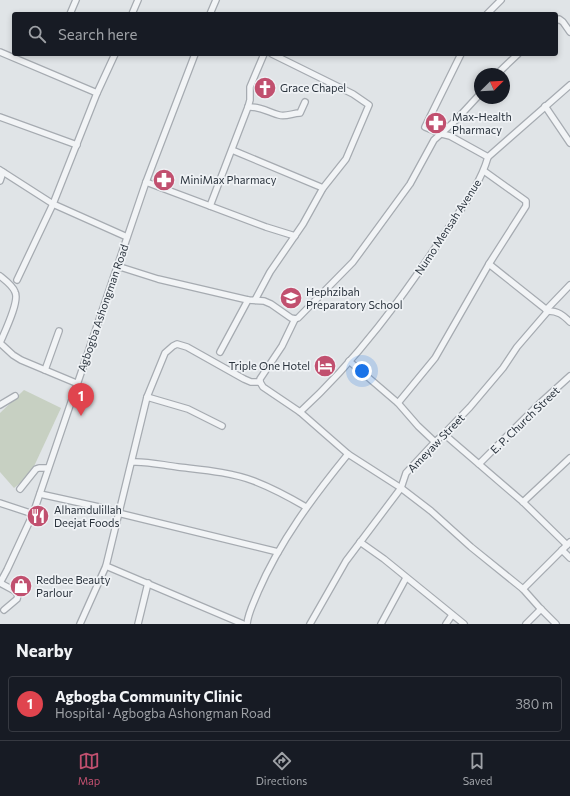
<!DOCTYPE html>
<html lang="en">
<head>
<meta charset="utf-8">
<style>
  :root { --surface:#171b24; --page:#242831; --text:#f1f3f6; --muted:#9ea1a6; --line:#363941; --accent:#c1506f }
  body { margin:0; font-family:Commissioner,sans-serif; background:var(--page); color:var(--text) }
  .compass { position:absolute; left:474px; top:68px; width:36px; height:36px; border-radius:50%; background:var(--surface); box-shadow:0 2px 6px #0003; rotate:66deg }
  .you { position:absolute; left:362px; top:371px; width:14px; height:14px; margin:-10px; border:3px solid #fff; border-radius:50%; background:#1a73e8; box-shadow:0 0 0 6px #1a73e833 }
  .badge { display:grid; place-items:center; width:26px; height:26px; border-radius:50%; background:var(--accent); color:#fff; font-size:13px; font-weight:700 }
  .pin { position:absolute; translate:-50% -33px; filter:drop-shadow(0 1px 2px #0008) }
  .pin::after { content:''; position:absolute; top:21px; width:14px; height:12px; background:inherit; clip-path:polygon(0 0,100% 0,50% 100%) }
  .list { margin:0; padding:0; list-style:none }
  h2 { display:flex; justify-content:space-between; align-items:center; height:52px; margin:0; padding:0 16px; font-size:17px }
  h2 small { font-size:13px; font-weight:400; color:var(--muted) }
  .list li { display:grid; grid-template-columns:26px 1fr auto; gap:12px; align-items:center; box-sizing:border-box; height:56px; margin:0 8px 8px; padding:0 8px; border:1px solid var(--line); border-radius:4px }
  .list b { display:block; font-size:15px; white-space:nowrap }
  .list p { margin:0; font-size:13px; white-space:nowrap; color:var(--muted) }
  .list em { font-size:13px; font-style:normal; color:var(--muted) }
  .icon { flex:none; width:22px; height:22px; fill:none; stroke:currentColor; stroke-width:2; stroke-linecap:round; stroke-linejoin:round }
  .map { position:relative; flex:none; width:570px; height:624px; overflow:hidden }
  .search { position:absolute; background:var(--surface); box-shadow:0 2px 6px #0003; left:12px; right:12px; top:12px; height:44px; display:flex; align-items:center; gap:10px; box-sizing:border-box; padding:0 14px; border-radius:4px; color:var(--muted); font-size:15px }
  .sheet { height:116px; background:var(--surface) }
  nav { display:flex; justify-content:space-around; align-items:center; box-sizing:border-box; height:56px; border-top:1px solid var(--line); background:var(--surface); font-size:11px; color:var(--muted) }
  nav a { display:grid; justify-items:center; gap:2px }
  nav .on { color:var(--accent) }
  .map>svg:first-child { display:block }
  .green { fill:#c7d0c2 }
  .lines { fill:none; stroke-linecap:round; stroke-linejoin:round }
  .minor-casing { stroke:#a6abb1; stroke-width:8 }
  .minor { stroke:#f2f4f6; stroke-width:5.5 }
  .labels { text-anchor:middle; stroke-width:3.5; stroke-linejoin:round; paint-order:stroke }
  .poi-label { font-size:11px; fill:#2a333d; stroke:#eff2f5; text-anchor:start }
  .street-label { font-size:11px; fill:#2a333d; stroke:#eff2f5 }
</style>
</head>
<body>
<div class="map">
<svg width="570" height="624" viewBox="0 0 570 624">
  <rect width="100%" height="100%" fill="#e0e4e7"/>
  <polygon class="green" points="24,390 61,408 30,475 14,488 0,472 0,413"/>
  <g class="lines">
    <g class="minor-casing">
      <g id="minor">
        <polyline points="70,14 76,0"/>
        <polyline points="132,14 138,0"/>
        <polyline points="210,14 216,0"/>
        <polyline points="487,14 501,0"/>
        <polyline points="556,21 559,19 563,22 570,32"/>
        <polyline points="0,52 97,93"/>
        <polyline points="461,54 425,127 442,134 450,136 488,157"/>
        <polyline points="497,74 518,54"/>
        <polyline points="545,106 570,143"/>
        <path d="M 248,107 C 260,106 268,112 279,115 C 286,117 293,113 300,113 L 305,102"/>
        <polyline points="0,117 77,145"/>
        <polyline points="232,150 323,188"/>
        <polyline points="0,170 53,204 127,237"/>
        <polyline points="0,181 3,172"/>
        <polyline points="146,182 266,227 295,236"/>
        <polyline points="210,206 248,107 250,100 250,87 264,54"/>
        <path d="M 489,264 L 548,311 C 558,311 563,315 570,322"/>
        <polyline points="117,266 158,279 248,300 264,301 271,304 291,318 295,319 298,318 353,262 410,184 434,140 456,120 480,94"/>
        <path d="M 0,276 C 5,280 13,286 15,292 C 20,301 4,333 0,343 L 13,355 L 21,360 L 76,383"/>
        <polyline points="17,280 53,204 97,93 115,54"/>
        <polyline points="255,300 270,272 303,224 323,188 346,159 369,105 353,94 272,54"/>
        <polyline points="546,310 570,285"/>
        <polyline points="295,319 282,346 260,379 260,382 263,387 300,412 348,454 401,488 431,511 471,547 523,589 539,607 556,624"/>
        <polyline points="220,352 248,300"/>
        <polyline points="349,361 398,403 418,426 435,442"/>
        <polyline points="45,370 59,331"/>
        <polyline points="147,397 188,409 222,426"/>
        <polyline points="398,403 435,358 489,264 526,206 526,201 484,171"/>
        <polyline points="0,405 15,396"/>
        <path d="M 300,412 C 357,360 403,297 445,233 C 461,209 480,185 488,157 L 570,85"/>
        <polyline points="444,434 523,502 567,545"/>
        <path d="M 132,462 C 147,461 162,465 178,467 C 203,470 230,472 254,481 C 272,488 289,497 306,507"/>
        <polyline points="479,464 539,404 570,376"/>
        <polyline points="20,489 36,469 39,468 48,468"/>
        <polyline points="40,494 108,509 118,513 278,552"/>
        <polyline points="523,502 570,458"/>
        <polyline points="0,503 33,514"/>
        <polyline points="360,542 384,559 464,624"/>
        <polyline points="562,550 570,558"/>
        <polyline points="106,566 243,624"/>
        <polyline points="0,583 7,570 33,514 146,182 195,54"/>
        <polyline points="0,583 15,591 18,595 17,599 4,610"/>
        <polyline points="523,589 570,542"/>
        <polyline points="80,624 106,566 147,397 165,353 173,346 177,344 187,347 244,379 251,382 260,382"/>
        <polyline points="138,624 148,583"/>
        <path d="M 247,624 C 248,613 254,602 258,592 C 280,541 313,497 348,454"/>
        <polyline points="310,624 346,561 401,488 406,473 435,442 444,434 470,407 503,368 517,347 548,311"/>
        <polyline points="381,624 406,578"/>
        <polyline points="446,624 452,615"/>
        <polyline points="526,624 541,609"/>
      </g>
    </g>
    <use href="#minor" class="minor"/>
  </g>
  <defs>
    <g id="church-disc" transform="scale(1.15)"><circle r="9.5" fill="#c1506f" stroke="#eff2f5"/><path d="M-1.2-6h2.4v3.5h3.3v2.4h-3.3V6h-2.4V-.1h-3.3v-2.4h3.3Z" fill="#fff"/></g>
    <g id="pharmacy-disc" transform="scale(1.15)"><circle r="9.5" fill="#c1506f" stroke="#eff2f5"/><path d="M-2-6h4v4h4v4h-4v4h-4v-4h-4v-4h4Z" fill="#fff"/></g>
    <g id="school-disc" transform="scale(1.15)"><circle r="9.5" fill="#c1506f" stroke="#eff2f5"/><path d="M0-5L7-2L0 1L-7-2ZM-4 1L0 2.5L4 1V4Q0 6-4 4Z" fill="#fff"/></g>
    <g id="hotel-disc" transform="scale(1.15)"><circle r="9.5" fill="#c1506f" stroke="#eff2f5"/><path d="M-6-4.5h1.5V1H6V5H4.5V3h-9V5H-6ZM-4 0a1.8 1.8 0 1 1 3.6 0ZM.5 0V-2.5h3Q6-2.5 6 0Z" fill="#fff"/></g>
    <g id="restaurant-disc" transform="scale(1.15)"><circle r="9.5" fill="#c1506f" stroke="#eff2f5"/><path d="M-5-6h1v4h1v-4h1v4h1v-4h1v5L-1.5 .5V6h-2V.5L-5-1ZM5-6V6H3V1.5H1.5Q1.5-4 5-6Z" fill="#fff"/></g>
    <g id="shop-disc" transform="scale(1.15)"><circle r="9.5" fill="#c1506f" stroke="#eff2f5"/><path d="M-5-2.5h2.3a2.7 3.5 0 0 1 5.4 0H5L5.5 6h-11ZM-1.5-2.5h3a1.5 2.3 0 0 0-3 0Z" fill="#fff"/></g>
  </defs>
  <g fill-rule="evenodd">
    <use href="#church-disc" x="265" y="88"/>
    <use href="#pharmacy-disc" x="436" y="123"/>
    <use href="#pharmacy-disc" x="164" y="180"/>
    <use href="#school-disc" x="291" y="298"/>
    <use href="#hotel-disc" x="325" y="366"/>
    <use href="#restaurant-disc" x="38" y="516"/>
    <use href="#shop-disc" x="21" y="586"/>
  </g>
  <g class="labels">
    <g class="poi-label">
      <text x="280" y="92">Grace Chapel</text>
      <text x="452" y="121">Max-Health<tspan x="452" dy="13">Pharmacy</tspan></text>
      <text x="180" y="184">MiniMax Pharmacy</text>
      <text x="306" y="296">Hephzibah<tspan x="306" dy="13">Preparatory School</tspan></text>
      <text x="310" y="370" text-anchor="end">Triple One Hotel</text>
      <text x="54" y="514">Alhamdulillah<tspan x="54" dy="13">Deejat Foods</tspan></text>
      <text x="36" y="584">Redbee Beauty<tspan x="36" dy="13">Parlour</tspan></text>
    </g>
    <g class="street-label">
      <text transform="translate(448 227) rotate(-57)" y="4">Numo Mensah Avenue</text>
      <text transform="translate(103 308) rotate(-71)" y="4">Agbogba Ashongman Road</text>
      <text transform="translate(525 420) rotate(-44)" y="4">E. P. Church Street</text>
      <text transform="translate(436 443) rotate(-46)" y="4">Ameyaw Street</text>
    </g>
  </g>
</svg>
<svg class="compass" viewBox="-18 -18 36 36"><path d="M0-13l5 13h-10z" fill="#e53935"/><path d="M0 13l5-13h-10z" fill="#9ea1a6"/></svg>
<div class="you"></div>
<div class="pin badge" style="left:81px;top:416px;background:#e0444e">1</div>
<div class="search"><svg class="icon" aria-label="search" viewBox="0 0 24 24"><circle cx="10" cy="10" r="6"/><path d="M15 15l6 6"/></svg>Search here</div>
</div>
<section class="sheet">
<h2>Nearby<small></small></h2>
<ul class="list">
<li><span class="badge" style="background:#e0444e">1</span><div><b>Agbogba Community Clinic</b><p>Hospital · Agbogba Ashongman Road</p></div><em>380 m</em></li>
</ul>
</section>
<nav>
<a class="on"><svg class="icon" aria-label="map" viewBox="0 0 24 24"><path d="M3 6l6-2 6 2 6-2v14l-6 2-6-2-6 2zM9 4v14M15 6v14"/></svg>Map</a>
<a><svg class="icon" aria-label="directions" viewBox="0 0 24 24"><path d="M12 3l9 9-9 9-9-9zM9 14v-3h6M13 9l2 2-2 2"/></svg>Directions</a>
<a><svg class="icon" aria-label="saved" viewBox="0 0 24 24"><path d="M7 4h10v16l-5-4-5 4z"/></svg>Saved</a>
</nav>
</body>
</html>
